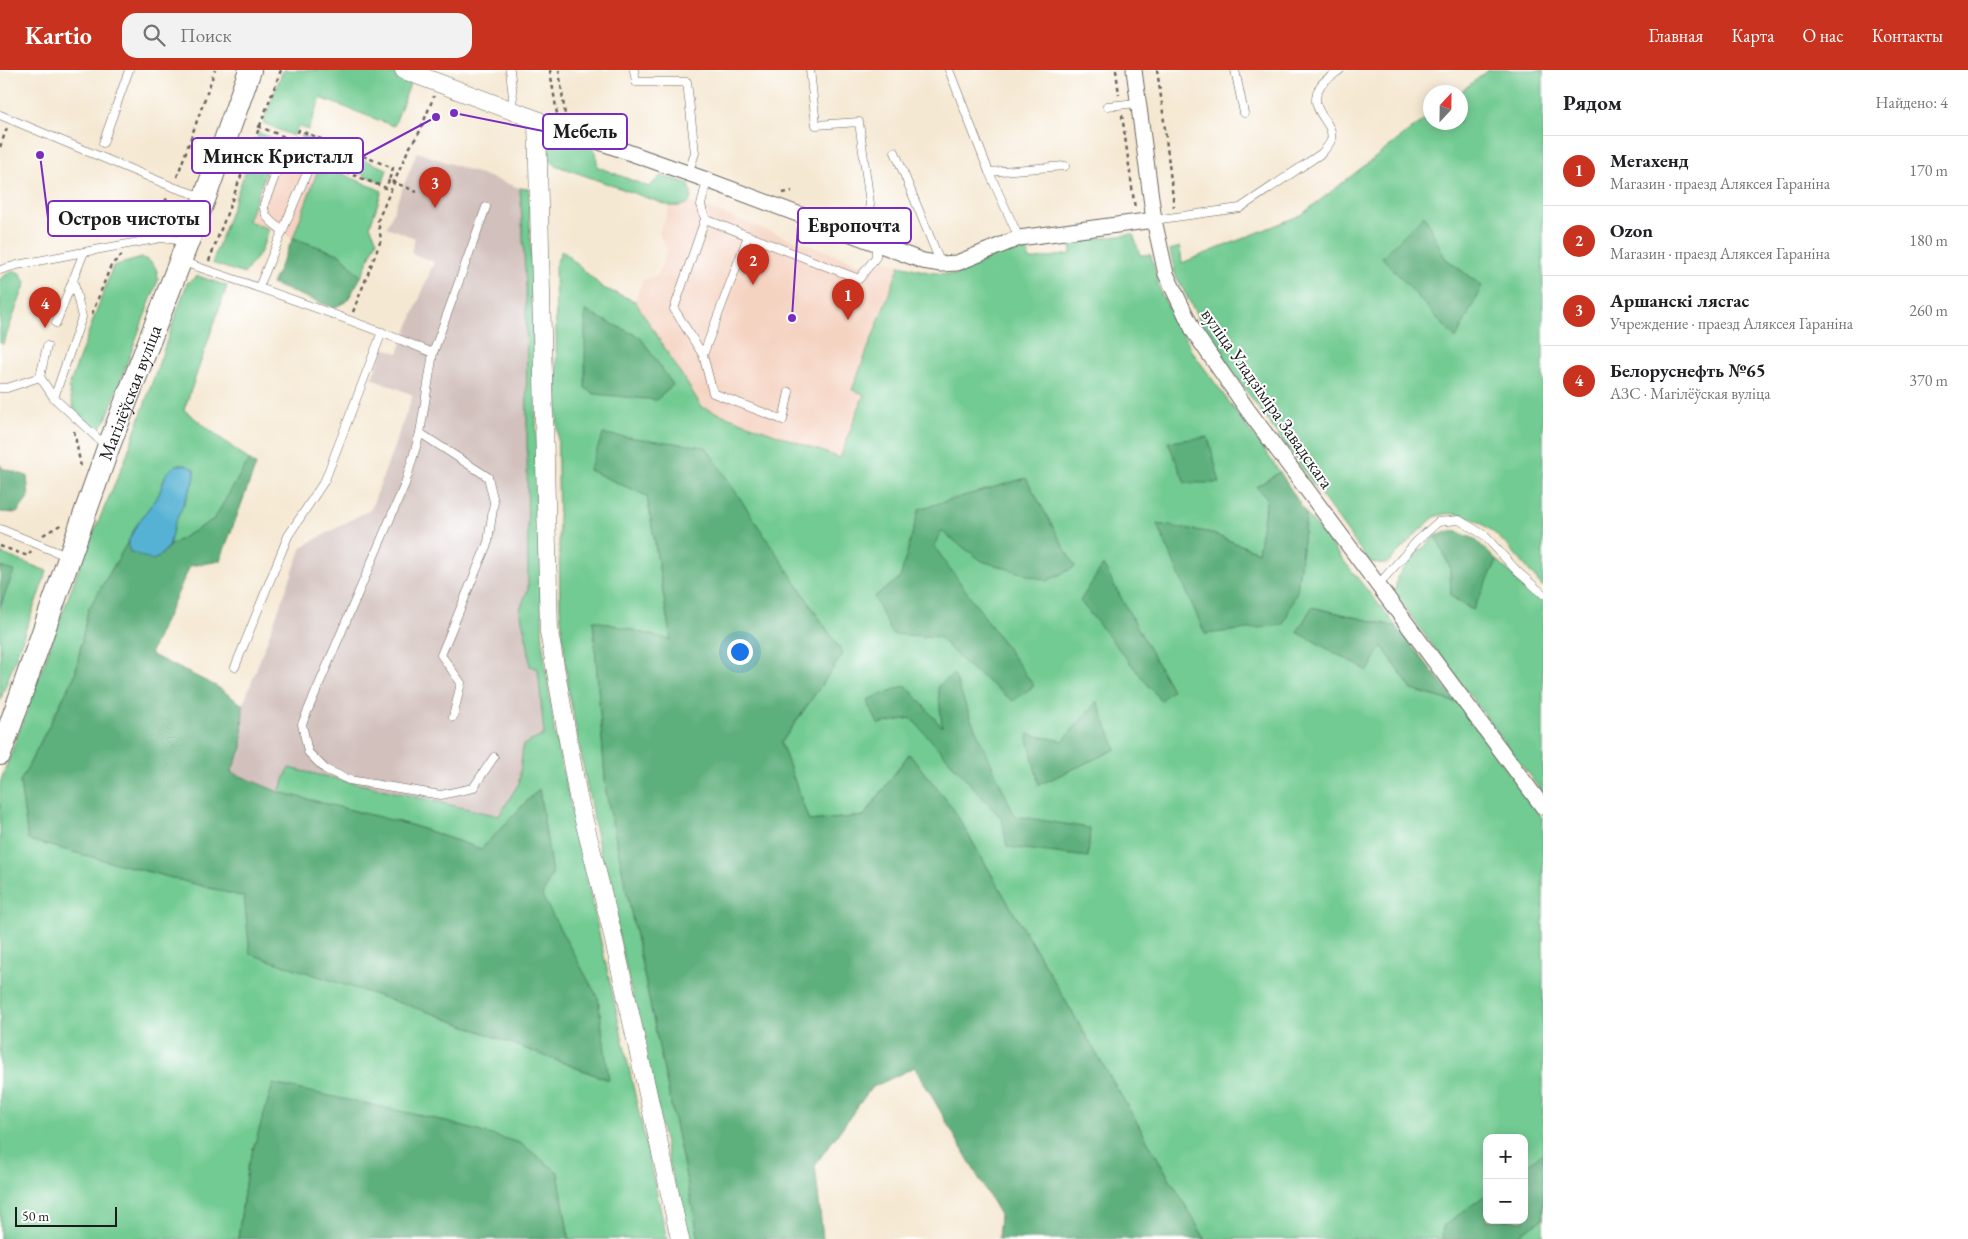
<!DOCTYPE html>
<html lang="ru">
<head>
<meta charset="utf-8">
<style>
  :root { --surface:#fff; --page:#f2f2f2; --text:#202124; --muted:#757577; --line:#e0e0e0; --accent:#c8321e }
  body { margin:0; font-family:"EB Garamond",serif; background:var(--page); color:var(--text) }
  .controls { position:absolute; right:15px; bottom:15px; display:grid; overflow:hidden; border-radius:10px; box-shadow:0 2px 12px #0003 }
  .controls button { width:45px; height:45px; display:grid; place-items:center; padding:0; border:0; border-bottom:1px solid var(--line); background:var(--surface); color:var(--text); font:25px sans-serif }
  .compass { position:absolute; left:1423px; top:15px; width:45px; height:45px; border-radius:50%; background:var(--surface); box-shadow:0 2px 12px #0003; rotate:22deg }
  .scale { position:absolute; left:15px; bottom:12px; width:102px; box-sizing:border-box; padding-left:5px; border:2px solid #1c1c1c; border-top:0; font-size:14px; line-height:18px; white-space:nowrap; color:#1c1c1c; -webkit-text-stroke:4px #fff; paint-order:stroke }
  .you { position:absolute; left:739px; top:581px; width:18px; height:18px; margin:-12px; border:4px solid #fff; border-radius:50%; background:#1a73e8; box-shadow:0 0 0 8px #1a73e833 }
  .badge { display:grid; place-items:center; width:32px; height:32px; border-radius:50%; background:var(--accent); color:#fff; font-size:16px; font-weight:700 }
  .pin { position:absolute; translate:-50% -41px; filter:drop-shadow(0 1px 2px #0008) }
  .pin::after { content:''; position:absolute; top:26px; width:18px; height:15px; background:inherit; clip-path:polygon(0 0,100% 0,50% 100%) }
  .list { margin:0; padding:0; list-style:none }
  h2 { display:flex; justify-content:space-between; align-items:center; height:65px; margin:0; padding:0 20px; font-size:21px }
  h2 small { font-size:16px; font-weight:400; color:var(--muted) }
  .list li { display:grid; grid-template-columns:32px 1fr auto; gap:15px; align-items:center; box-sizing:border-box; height:70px; padding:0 20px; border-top:1px solid var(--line) }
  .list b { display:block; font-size:19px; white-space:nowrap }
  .list p { margin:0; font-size:16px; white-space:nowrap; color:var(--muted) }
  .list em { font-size:16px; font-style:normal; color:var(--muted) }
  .icon { flex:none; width:28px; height:28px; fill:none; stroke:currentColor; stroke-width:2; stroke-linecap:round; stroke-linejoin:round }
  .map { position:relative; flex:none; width:1543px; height:1169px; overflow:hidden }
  header { display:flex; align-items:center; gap:30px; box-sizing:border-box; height:70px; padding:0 25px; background:var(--accent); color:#fff }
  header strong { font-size:24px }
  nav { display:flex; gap:28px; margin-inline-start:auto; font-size:18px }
  .search { width:350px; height:45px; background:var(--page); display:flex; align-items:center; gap:12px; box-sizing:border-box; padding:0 18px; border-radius:15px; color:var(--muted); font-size:19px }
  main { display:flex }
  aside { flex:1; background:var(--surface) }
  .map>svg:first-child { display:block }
  .built { fill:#f5d3c1 }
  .industrial { fill:#d1c0bc }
  .green { fill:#72cb92; stroke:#477457; fill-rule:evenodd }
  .forest { fill:#5daf7c; stroke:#3c664c }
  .water { fill:#56b2d4; stroke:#396778 }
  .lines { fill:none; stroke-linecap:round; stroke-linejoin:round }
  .service-casing { stroke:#68635c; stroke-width:9 }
  .minor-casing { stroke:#68635c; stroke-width:17 }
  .tertiary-casing { stroke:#68635c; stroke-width:19 }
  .primary-casing { stroke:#68635c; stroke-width:24 }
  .path { stroke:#68635c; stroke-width:2.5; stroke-dasharray:4 4; stroke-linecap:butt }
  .service { stroke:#fff; stroke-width:8 }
  .minor { stroke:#fff; stroke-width:15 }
  .tertiary { stroke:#fff; stroke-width:18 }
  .primary { stroke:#fff; stroke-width:22 }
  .labels { text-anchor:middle; stroke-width:4; stroke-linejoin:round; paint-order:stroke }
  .street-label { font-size:19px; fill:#1c1c1c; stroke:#fff }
  .leader { fill:none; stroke:#7b2cbf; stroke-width:2 }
  .callout-dot { fill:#7b2cbf; stroke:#fff; stroke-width:2 }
  .callout { fill:#fff; stroke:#7b2cbf; stroke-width:2 }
  .callout-label { font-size:20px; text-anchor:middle; font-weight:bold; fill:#1c1c1c }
</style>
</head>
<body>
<header>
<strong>Kartio</strong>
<div class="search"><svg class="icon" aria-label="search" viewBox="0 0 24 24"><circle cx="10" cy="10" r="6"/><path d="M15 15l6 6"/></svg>Поиск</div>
<nav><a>Главная</a><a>Карта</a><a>О нас</a><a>Контакты</a></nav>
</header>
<main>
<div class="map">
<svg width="1543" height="1169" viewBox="0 0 1543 1169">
  <rect width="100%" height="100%" fill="#fff"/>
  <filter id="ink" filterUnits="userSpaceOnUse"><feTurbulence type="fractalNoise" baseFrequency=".02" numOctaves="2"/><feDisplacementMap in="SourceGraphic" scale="10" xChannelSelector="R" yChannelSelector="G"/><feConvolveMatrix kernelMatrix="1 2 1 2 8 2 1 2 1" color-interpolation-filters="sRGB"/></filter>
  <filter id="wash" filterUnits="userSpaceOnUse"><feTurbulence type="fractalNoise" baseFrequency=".0096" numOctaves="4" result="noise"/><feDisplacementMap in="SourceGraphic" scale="20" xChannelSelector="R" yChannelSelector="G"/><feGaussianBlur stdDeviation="1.12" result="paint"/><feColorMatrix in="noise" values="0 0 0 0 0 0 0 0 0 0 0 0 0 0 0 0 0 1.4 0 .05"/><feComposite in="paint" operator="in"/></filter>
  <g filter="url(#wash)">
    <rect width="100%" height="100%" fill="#f5e8d2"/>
    <g class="built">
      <polygon points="276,76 320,94 293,168 248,151"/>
      <polygon points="689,132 861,194 868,192 873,186 900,195 852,320 864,324 841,389 702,337 635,231 642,211 658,205 667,180 659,163 670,136 681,137"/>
    </g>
    <polygon class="industrial" points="417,82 520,118 526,219 528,520 520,540 528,576 530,596 538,599 544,665 523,675 519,713 499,746 289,698 279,722 231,702 242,678 243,635 302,477 371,439 413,325 372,308 384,278 398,283 434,192 411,183 415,168 387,157"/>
    <g class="green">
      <polygon points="283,0 383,0 412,9 394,56 321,28 308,60 298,56 293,66 263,53"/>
      <path d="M 1489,0 L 1543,0 L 1543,517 C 1518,489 1480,431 1437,446 C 1430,448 1395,486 1387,494 L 1369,492 L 1210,270 L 1175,204 L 1170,180 L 1180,177 L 1182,193 L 1301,145 L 1430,45 L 1430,52 L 1460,52 L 1460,22 Z"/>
      <polygon points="259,63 289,74 287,81 275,77 248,151 269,159 261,181 244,204 212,193"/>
      <path d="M 552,63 L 594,77 L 598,97 L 649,117 L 661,106 L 688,113 C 696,131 688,138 670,136 L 555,95 L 545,82 L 546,67 Z"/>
      <polygon points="302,65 387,99 383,113 297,77"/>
      <polygon points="320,94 382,121 370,156 377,170 361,207 341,185 293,168"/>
      <polygon points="520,118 529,119 543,577 555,665 667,1169 569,1169 558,1102 247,1099 238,1169 0,1169 0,713 83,487 125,390 187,213 198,206 227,216 184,340 249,390 214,449 169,476 174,455 195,408 166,404 159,424 136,456 129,470 88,540 75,605 20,712 28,770 244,827 434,944 608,1010 598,928 541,826 552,804 539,719 481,779 411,755 279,722 289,698 499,746 519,713 523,675 544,665 538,599 530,596 528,576 520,540 528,519 526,219"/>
      <path d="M 1133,164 L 1140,185 L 1151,185 L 1161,223 L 1194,284 L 1280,402 L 1256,417 L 1267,427 L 1258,482 L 1208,462 L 1297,521 L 1306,444 L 1397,557 L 1312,537 L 1382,576 L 1412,620 L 1458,633 L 1543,749 L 1543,1169 L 1205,1169 L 952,737 L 909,684 L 864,746 L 809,751 L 781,673 L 843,584 L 706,378 L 589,400 L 647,426 L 671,571 L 593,550 L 606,722 L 699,1169 L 686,1169 L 597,768 L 568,618 L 560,538 L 555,196 L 562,180 L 603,218 L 635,231 L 702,337 L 840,388 L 864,324 L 852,320 L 900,195 L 928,202 L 955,205 L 1014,176 L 1027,177 L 1029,190 L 1071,184 L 1070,172 ZM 1487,1068 L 1524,1068 L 1524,1150 L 1487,1150 Z"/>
      <path d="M 142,188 C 153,191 158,198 158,210 L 105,352 L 100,357 L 94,359 C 76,351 71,335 69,316 L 113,196 Z"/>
      <polygon points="16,201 21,204 26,212 3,274 0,273 0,209 10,202"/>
      <polygon points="1436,466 1450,497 1451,526 1472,540 1497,491 1543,531 1543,724 1395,525 1397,507 1410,490"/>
      <polygon points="0,483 47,501 0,631 0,537 14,501 0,497"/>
    </g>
    <g class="forest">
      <polygon points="1424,145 1445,188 1482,216 1456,269 1382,187"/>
      <polygon points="293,168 341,185 361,207 347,231 334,238 272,214"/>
      <polygon points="585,241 640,267 673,315 656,330 595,324 585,318"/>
      <polygon points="603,364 706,377 843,584 781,673 809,751 864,746 909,684 952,737 1205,1169 998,1169 1000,1145 915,997 871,1018 815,1095 823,1169 699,1169 606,722 593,550 671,570 647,426 589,400"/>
      <polygon points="1208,367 1220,413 1185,413 1168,372"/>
      <polygon points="249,390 256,395 220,491 190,496 150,584 216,616 243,635 242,678 231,702 279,722 411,755 481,779 539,719 552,804 542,826 598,928 609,1010 434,944 250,884 244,827 28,770 20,712 75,605 88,540 129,470 130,482 159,487 169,476 214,449"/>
      <polygon points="0,394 2,398 27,406 29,427 17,443 0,442"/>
      <polygon points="1280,402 1306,444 1297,521 1283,555 1205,564 1157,454 1208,462 1258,482 1267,428 1256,417"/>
      <polygon points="1026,408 1075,497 1047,511 982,491 941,461 934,476 1034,616 1013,631 964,593 939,567 892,564 874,527 900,508 919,439"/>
      <polygon points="1453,460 1475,469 1497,491 1473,540 1451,526 1450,497 1436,466"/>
      <polygon points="1103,495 1172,620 1161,631 1080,531"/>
      <polygon points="0,497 14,501 0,537"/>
      <polygon points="1312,537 1397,557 1458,633 1412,620 1382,576 1368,601 1297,562"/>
      <polygon points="954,604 970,647 1015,746 1090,758 1088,787 1007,777 1002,749 911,648 878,654 867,630 906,615 942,657 938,616"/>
      <polygon points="1097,631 1116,679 1039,715 1027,664 1063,671"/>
      <polygon points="273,1014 433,1048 520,1073 558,1102 569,1169 238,1169 247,1099"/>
      <polygon points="1543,1083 1543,1149 1512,1169 1442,1169 1443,1156 1487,1124 1487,1150 1524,1150 1524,1097"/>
    </g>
    <polygon class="water" points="175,395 185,395 194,399 195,408 174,455 169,476 159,487 152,490 129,481 129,470 136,456 159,424 166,404"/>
  </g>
  <g filter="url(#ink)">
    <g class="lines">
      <g class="service-casing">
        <g id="service">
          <polyline points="510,0 513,27 511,39"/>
          <polyline points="634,0 636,12 687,12 695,83 688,104"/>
          <polyline points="810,0 816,55 859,52 870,134 868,146 860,167"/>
          <polyline points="949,0 989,102 1019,168"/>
          <polyline points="1235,0 1244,43"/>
          <polyline points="1107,36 1138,33"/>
          <polyline points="0,45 173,117 203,127"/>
          <polyline points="103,73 129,0"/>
          <polyline points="895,82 941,194"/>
          <polyline points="989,102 1065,96"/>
          <polyline points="707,110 701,135 705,149 674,239 703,285 713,323 783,350 789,322"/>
          <polyline points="705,149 859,209 876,187 876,174"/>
          <path d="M 1154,150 L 1240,138 L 1322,83 C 1325,79 1330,74 1331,70 C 1336,51 1304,41 1321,15 C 1325,9 1335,4 1340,0"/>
          <path d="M 183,192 C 267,220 351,249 433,283 L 420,363 L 405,414 L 302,654 L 308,682 L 325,699 L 349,710 L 441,725 L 473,718 L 494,687"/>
          <polyline points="0,200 17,195 84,182"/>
          <path d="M 259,217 L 308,100 L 306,93 L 287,87 L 281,91 L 264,134 C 263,148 273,153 283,161"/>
          <polyline points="56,253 84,182 161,168 186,171"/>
          <polyline points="47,276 40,307 54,328 106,376"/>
          <polyline points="433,283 486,137"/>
          <polyline points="703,285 748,166"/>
          <polyline points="0,318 7,318 40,307"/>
          <polyline points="54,328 82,247 73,209"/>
          <polyline points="420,363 488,407 494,432 488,472 441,585 461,613 453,647"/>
          <polyline points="0,459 69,487"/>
          <polyline points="1378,515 1417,471 1438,452 1459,450 1484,465 1517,501 1543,524"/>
          <polyline points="235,597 288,466 325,410 382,262"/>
        </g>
      </g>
      <g class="minor-casing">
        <g id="minor">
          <polyline points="1134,0 1154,150 1166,204 1194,262 1247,339 1543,737"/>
          <polyline points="537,50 707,110 923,191 941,194 957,193 1019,168 1154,150"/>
        </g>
      </g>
      <g class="tertiary-casing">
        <polyline id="tertiary" points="404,0 537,50 549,562 578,727 611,857 680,1169"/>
      </g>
      <g class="primary-casing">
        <g id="primary">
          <path id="s1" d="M 0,684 L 108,378 L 205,127 L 250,0"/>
        </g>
      </g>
      <g class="path">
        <polyline points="550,0 557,44"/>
        <polyline points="559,0 565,45"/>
        <polyline points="1116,0 1119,25"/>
        <polyline points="1157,0 1162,34 1174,137"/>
        <polyline points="1122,45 1135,139"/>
        <polyline points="258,56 294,71 299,60 393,98 389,110 417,122"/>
        <polyline points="0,77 7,58"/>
        <polyline points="316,90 386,118 389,110"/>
        <polyline points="177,107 215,0"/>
        <polyline points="783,123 792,121"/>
        <polyline points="138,161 145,157 169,126"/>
        <polyline points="209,191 281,0"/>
        <polyline points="353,242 381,170 378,150 408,80 419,63 434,26"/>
        <polyline points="92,244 111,195 122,185"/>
        <polyline points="74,361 81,397"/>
        <polyline points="43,465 62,454"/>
        <polyline points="0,476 28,486 31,481"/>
      </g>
      <use href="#service" class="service"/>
      <use href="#minor" class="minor"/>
      <use href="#tertiary" class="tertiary"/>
      <use href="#primary" class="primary"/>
    </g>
  </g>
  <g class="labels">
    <g class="street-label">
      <text dy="7" stroke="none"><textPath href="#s1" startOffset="384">Магілёўская вуліца</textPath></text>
      <text transform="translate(1268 328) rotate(55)" y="7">вуліца Уладзіміра Завадскага</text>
    </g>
  </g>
  <path class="leader" d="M454 43L543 61M436 47L363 86M40 85L48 148M792 248L798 155"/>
  <g class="callout-dot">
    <circle cx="454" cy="43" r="5"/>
    <circle cx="436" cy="47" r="5"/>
    <circle cx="40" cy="85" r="5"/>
    <circle cx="792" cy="248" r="5"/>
  </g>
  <g class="callout">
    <rect x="543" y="44" width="84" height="35" rx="5"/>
    <rect x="192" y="68" width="171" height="35" rx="5"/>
    <rect x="48" y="131" width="162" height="35" rx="5"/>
    <rect x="798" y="138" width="113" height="35" rx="5"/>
  </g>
  <g class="callout-label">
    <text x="585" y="68">Мебель</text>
    <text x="278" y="93">Минск Кристалл</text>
    <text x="129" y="155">Остров чистоты</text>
    <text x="854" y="162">Европочта</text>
  </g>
</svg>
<div class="controls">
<button>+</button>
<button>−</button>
</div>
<svg class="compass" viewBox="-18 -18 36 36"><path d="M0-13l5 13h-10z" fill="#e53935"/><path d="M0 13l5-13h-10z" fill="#757577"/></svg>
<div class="scale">50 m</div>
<div class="you"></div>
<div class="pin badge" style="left:848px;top:250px">1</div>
<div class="pin badge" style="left:753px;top:215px">2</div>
<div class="pin badge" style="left:435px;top:138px">3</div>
<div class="pin badge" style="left:45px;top:258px">4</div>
</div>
<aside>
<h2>Рядом<small>Найдено: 4</small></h2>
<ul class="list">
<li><span class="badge">1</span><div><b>Мегахенд</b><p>Магазин · праезд Аляксея Гараніна</p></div><em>170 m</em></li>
<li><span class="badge">2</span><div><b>Ozon</b><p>Магазин · праезд Аляксея Гараніна</p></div><em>180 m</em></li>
<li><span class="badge">3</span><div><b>Аршанскі лясгас</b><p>Учреждение · праезд Аляксея Гараніна</p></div><em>260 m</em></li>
<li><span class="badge">4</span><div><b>Белоруснефть №65</b><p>АЗС · Магілёўская вуліца</p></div><em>370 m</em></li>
</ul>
</aside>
</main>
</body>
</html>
